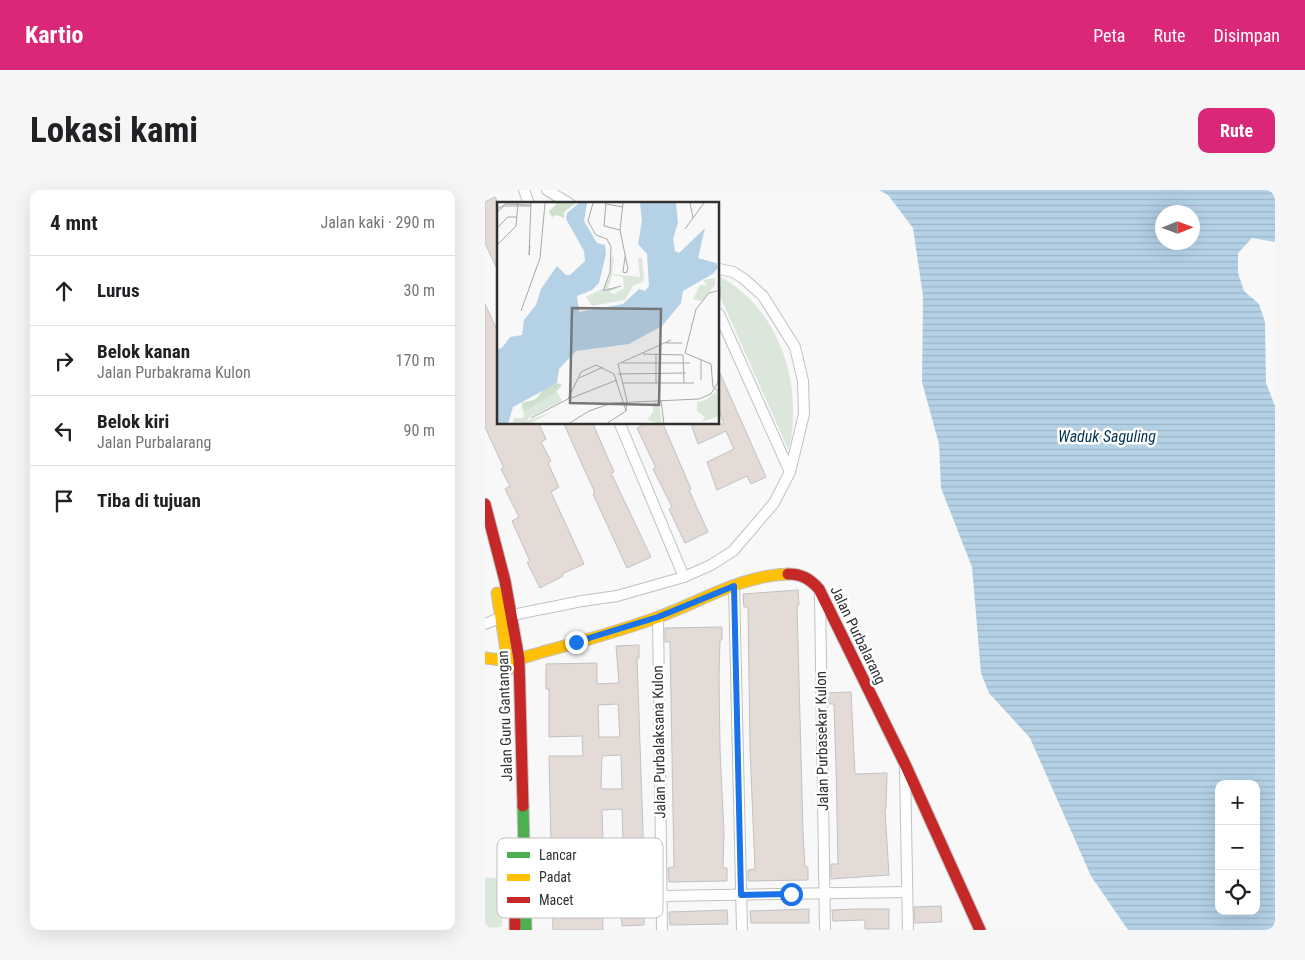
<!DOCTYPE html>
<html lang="id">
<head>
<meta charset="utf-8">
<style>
  :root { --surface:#fff; --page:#f6f6f6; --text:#202124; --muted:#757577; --line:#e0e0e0; --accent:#db2777 }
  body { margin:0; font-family:"Roboto Condensed",sans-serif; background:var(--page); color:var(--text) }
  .controls { position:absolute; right:15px; bottom:15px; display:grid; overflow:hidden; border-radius:10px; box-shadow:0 5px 20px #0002 }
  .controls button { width:45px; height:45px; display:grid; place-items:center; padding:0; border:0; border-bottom:1px solid var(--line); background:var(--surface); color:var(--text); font:25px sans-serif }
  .compass { position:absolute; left:670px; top:15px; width:45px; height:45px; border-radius:50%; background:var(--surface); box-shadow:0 5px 20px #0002; rotate:89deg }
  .stop { position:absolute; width:15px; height:15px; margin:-11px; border:4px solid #1a73e8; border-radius:50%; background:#fff }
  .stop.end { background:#1a73e8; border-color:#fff; box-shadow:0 1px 5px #0008 }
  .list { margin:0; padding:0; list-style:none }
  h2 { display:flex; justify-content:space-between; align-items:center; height:65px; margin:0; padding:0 20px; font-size:21px }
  h2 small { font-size:16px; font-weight:400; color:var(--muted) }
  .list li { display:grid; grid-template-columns:32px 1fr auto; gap:15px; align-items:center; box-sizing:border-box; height:70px; padding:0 20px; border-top:1px solid var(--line) }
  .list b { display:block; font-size:19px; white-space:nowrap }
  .list p { margin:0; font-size:16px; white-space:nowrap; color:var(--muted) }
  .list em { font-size:16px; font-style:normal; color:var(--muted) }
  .icon { flex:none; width:28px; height:28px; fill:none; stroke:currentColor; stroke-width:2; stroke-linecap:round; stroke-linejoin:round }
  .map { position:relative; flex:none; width:790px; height:740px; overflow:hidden; border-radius:10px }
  header { display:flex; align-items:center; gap:30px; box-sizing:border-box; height:70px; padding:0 25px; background:var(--accent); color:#fff }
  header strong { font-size:24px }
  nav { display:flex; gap:28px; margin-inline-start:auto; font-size:18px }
  .intro { display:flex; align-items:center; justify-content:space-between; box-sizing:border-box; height:120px; padding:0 30px }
  h1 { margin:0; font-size:35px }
  .button { padding:12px 22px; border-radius:10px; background:var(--accent); color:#fff; font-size:18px; font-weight:700 }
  main { display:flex; gap:30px; padding:0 30px }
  aside { flex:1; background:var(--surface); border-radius:10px; box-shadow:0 5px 20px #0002 }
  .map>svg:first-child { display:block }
  .green { fill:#dbe7da }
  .water { fill:url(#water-rules); fill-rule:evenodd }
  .building { fill:#e4dbd6; stroke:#c2c1c1; fill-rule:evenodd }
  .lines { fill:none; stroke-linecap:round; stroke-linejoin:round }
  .street-casing { stroke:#c1c1c1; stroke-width:12 }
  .fast-casing { stroke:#c1c1c1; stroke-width:13 }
  .slow-casing { stroke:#c1c1c1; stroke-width:13 }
  .jam-casing { stroke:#c1c1c1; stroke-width:13 }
  .street { stroke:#fefefe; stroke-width:10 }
  .fast { stroke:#4caf50; stroke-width:11 }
  .slow { stroke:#ffc107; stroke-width:11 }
  .jam { stroke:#c62828; stroke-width:11 }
  .route { stroke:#1a73e8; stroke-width:6 }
  .labels { text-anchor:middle; stroke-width:5; stroke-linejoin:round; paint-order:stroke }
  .street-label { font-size:15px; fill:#313132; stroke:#fff }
  .water-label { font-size:16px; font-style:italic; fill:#003451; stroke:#fff }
  .inset-road { fill:none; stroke:#a8a8a9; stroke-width:1 }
  .view { fill:#777; fill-opacity:0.15; stroke:#777; stroke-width:2.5 }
  .inset-edge { fill:none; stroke:#313132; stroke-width:2.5 }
  .key { fill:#fff; stroke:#c1c1c2; stroke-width:1 }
  .key-label { font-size:14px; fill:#313132 }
</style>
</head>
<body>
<header>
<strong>Kartio</strong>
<nav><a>Peta</a><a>Rute</a><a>Disimpan</a></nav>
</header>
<div class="intro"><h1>Lokasi kami</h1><a class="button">Rute</a></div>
<main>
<aside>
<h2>4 mnt<small>Jalan kaki · 290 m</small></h2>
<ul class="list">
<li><svg class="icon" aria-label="ahead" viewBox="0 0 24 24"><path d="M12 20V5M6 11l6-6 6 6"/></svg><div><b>Lurus</b></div><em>30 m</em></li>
<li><svg class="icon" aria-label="right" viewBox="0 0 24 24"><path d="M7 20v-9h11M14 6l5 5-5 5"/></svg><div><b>Belok kanan</b><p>Jalan Purbakrama Kulon</p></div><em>170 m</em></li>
<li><svg class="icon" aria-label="left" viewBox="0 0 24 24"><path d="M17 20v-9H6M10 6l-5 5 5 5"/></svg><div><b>Belok kiri</b><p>Jalan Purbalarang</p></div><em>90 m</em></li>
<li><svg class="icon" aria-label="arrive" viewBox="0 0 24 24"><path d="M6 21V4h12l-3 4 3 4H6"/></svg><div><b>Tiba di tujuan</b></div></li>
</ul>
</aside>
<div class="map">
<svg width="790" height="740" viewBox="0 0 790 740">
  <defs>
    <pattern id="water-rules" width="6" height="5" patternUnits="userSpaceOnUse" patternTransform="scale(1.25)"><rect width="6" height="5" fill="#b4d1e6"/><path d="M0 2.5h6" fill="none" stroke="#9bb4c6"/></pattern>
  </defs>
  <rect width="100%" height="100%" fill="#f8f8f8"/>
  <g class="green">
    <path d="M 234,86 C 282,112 307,164 308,217 C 308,232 308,245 303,259 L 234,104 Z"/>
    <polygon points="18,687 17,737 0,738 0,688"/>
  </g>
  <path class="water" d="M 394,0 L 790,0 L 790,52 L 767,48 L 753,63 L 753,83 L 759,101 L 774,114 L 780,132 L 781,193 L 790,216 L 790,740 L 643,740 L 606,686 L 545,548 L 504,503 L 496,483 L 487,377 L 456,298 L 454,254 L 437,192 L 438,106 L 428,38 L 403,5 ZM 678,22 L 708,22 L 708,52 L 678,52 ZM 734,594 L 771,594 L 771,721 L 734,721 Z"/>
  <g class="building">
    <polygon points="10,7 14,15 14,83 0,53 0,12"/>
    <polygon points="0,114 14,144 14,234 54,234 61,249 56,252 66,271 63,273 74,297 66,302 99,374 77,384 78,386 55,398 42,372 45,371 27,331 34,327 20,299 25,296 16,279 19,278 0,237"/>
    <polygon points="234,181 281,287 266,294 262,286 232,300 222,272 249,259 241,241 213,254 206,234 239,234 234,220"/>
    <polygon points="79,234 108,234 129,282 126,283 166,367 142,378 108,304 110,303"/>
    <polygon points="160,234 178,234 206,299 204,300 223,342 200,353 184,319 187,317 168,279 171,278 152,238"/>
    <polygon points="313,400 314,415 312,415 318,641 320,677 323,677 323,690 263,691 263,680 270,679 265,559 263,417 259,417 258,404"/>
    <polygon points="237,437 237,450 235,450 234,487 235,559 239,643 238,678 242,678 242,691 184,692 183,678 189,677 185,452 180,452 180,438"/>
    <path d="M 154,455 L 154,468 L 152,468 L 158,640 L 158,657 L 156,657 L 157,677 L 161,677 L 162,692 L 138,692 L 137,672 L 134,672 L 134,666 L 116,667 L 118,740 L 68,740 L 64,566 L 98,566 L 97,546 L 64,547 L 64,499 L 61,499 L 61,474 L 112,473 L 112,494 L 134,493 L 131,456 ZM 133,514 L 135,547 L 114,547 L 113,515 ZM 136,565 L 137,599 L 116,599 L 117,566 ZM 137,619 L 138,651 L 118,652 L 117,620 Z"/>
    <polygon points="366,502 370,584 402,583 401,619 400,619 404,685 346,689 346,674 353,674 351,575 349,514 344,514 343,503"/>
    <polygon points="456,716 457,732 430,733 429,717"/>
    <polygon points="324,719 324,733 266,733 265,721"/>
    <polygon points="371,719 404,719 404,739 380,739 380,730 348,731 347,720"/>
    <polygon points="242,720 243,734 185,735 184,722"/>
    <polygon points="159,721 159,735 137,736 136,722"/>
  </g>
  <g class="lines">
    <g class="street-casing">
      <g id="street">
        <polyline points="39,0 44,14"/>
        <polyline points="62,0 85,14"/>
        <polyline points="234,124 305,282"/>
        <polyline points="135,234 199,387"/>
        <polyline points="249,396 257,740"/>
        <polyline points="335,406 340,740"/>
        <polyline points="173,427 177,740"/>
        <polyline points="0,434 17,427 97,411 132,406 199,387 226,375 248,361 289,313 305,282 319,224 318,191 310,157 278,106 259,89 248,82 234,79"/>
        <polyline points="420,579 423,740"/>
        <polyline points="176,706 422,702"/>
      </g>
    </g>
    <g class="fast-casing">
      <polyline id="fast" points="38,616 41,740"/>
    </g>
    <g class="slow-casing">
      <g id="slow">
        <polyline points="12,403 24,479"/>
        <path d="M 0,468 L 24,471 L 34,469 C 80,455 128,444 173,427 C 215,412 257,385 303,384"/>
      </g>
    </g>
    <g class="jam-casing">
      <g id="jam">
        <polyline points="0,314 20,391 34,469 38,616"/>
        <path d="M 303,384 C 317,384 325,389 334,399 L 420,574 L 495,740"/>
        <polyline points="30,702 30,740"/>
      </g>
    </g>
    <use href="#street" class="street"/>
    <use href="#fast" class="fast"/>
    <use href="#slow" class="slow"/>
    <use href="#jam" class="jam"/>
  </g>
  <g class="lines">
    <polyline class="route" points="91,452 173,427 249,396 256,705 306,704"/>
  </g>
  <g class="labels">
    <g class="street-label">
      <text transform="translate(373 445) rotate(64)" y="5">Jalan Purbalarang</text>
      <text transform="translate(20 526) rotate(-92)" y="5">Jalan Guru Gantangan</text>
      <text transform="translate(337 551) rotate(-91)" y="5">Jalan Purbasekar Kulon</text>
      <text transform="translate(174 552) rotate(-91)" y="5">Jalan Purbalaksana Kulon</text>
    </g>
    <g class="water-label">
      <text x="622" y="252">Waduk Saguling</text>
    </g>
  </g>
  <g transform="translate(12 12)">
    <rect width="222" height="222" fill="#f8f8f8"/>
    <path d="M 115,54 L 117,56 L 115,72 L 143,75 L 141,56 L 145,56 L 147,79 L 136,84 L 128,98 L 95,104 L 89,95 L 105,87 L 106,90 L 110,90 L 106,88 L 113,73 ZM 115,73 L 126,75 L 127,86 L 117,92 L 112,90 L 122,86 L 111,86 ZM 218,76 L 218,83 L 205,99 L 196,97 L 203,83 L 210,83 L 206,78 ZM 60,190 L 65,199 L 33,215 L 30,219 L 59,208 L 32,222 L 16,222 L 17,216 L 26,216 L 28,207 ZM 219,190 L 222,191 L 222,214 L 205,220 L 208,215 L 200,209 L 200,200 L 209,198 ZM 156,200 L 162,201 L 165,222 L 150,218 L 156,210 Z" fill="#dbe7da" fill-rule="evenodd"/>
    <path d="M 54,1 L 79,1 L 67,10 L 67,16 L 60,13 L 55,15 L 52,9 L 60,2 ZM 61,181 L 65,183 L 58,191 L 26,210 L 25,201 L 39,197 L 47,187 Z" fill="#cee0cd"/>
    <path d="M 82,1 L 90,1 L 87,19 L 100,41 L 108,43 L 109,52 L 102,81 L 95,88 L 80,94 L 82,110 L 126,102 L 142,87 L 148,89 L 152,84 L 150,52 L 141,42 L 145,19 L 143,1 L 179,1 L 181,21 L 176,37 L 178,49 L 182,51 L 208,26 L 201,56 L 219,61 L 221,65 L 217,71 L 186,89 L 184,101 L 165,124 L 132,142 L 79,149 L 62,167 L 60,181 L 16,205 L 11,222 L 0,222 L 0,147 L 5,146 L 13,135 L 25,133 L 27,118 L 39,103 L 44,87 L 60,64 L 69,73 L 73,73 L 88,59 L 87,49 L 69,17 L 70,11 Z" fill="#b4d1e6"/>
    <path class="inset-road" d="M 96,1 L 91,19 L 99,33 L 110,37 L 114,45 L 113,70 L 106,89 L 124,84M 109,1 L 107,24 L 123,28M 126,1 L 123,28 L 131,67 L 129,71 L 126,70 L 128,55M 193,1 L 196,16M 109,2 L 126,5M 0,7 L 9,2 L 34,3M 0,10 L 7,4 L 34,4M 0,26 L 11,15 L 19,15M 188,27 L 207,1M 0,43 L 19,24 L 21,1M 33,44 L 32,53 L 34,1M 220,89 L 212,91 L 199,107 L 188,151 L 214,162 L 216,185 L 223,191M 24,109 L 43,56 L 48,1M 169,141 L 185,141M 146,152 L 186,153 L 187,181M 159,152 L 159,181M 204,157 L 204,178M 125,161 L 193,161M 121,172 L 189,171M 82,176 L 106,165M 126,181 L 197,181M 72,197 L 120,178M 164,199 L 167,222M 34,216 L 71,197 L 84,170 L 99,163 L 117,172 L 129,209M 71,222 L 92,209 L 115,201 L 202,197 L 214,192 L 221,180 L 223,84M 109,222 L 129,209 L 130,199 L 121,162 L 174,138"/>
    <path class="view" d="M 75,106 L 164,107 L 162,203 L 73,201 Z"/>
    <rect width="222" height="222" class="inset-edge"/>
  </g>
  <rect x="12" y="648" width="166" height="80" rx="8" class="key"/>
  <rect x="22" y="662" width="23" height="6" fill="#4caf50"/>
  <rect x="22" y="684" width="23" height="7" fill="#ffc107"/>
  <rect x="22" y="707" width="23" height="6" fill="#c62828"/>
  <g class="key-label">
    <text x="54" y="670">Lancar</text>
    <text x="54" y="692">Padat</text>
    <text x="54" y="715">Macet</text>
  </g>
</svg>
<div class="controls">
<button>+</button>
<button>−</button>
<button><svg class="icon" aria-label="locate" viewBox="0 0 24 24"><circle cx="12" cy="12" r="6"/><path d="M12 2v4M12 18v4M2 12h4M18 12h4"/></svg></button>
</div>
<svg class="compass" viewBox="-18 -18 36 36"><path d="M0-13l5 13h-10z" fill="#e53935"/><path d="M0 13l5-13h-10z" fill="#757577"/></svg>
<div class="stop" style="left:306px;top:704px"></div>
<div class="stop end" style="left:91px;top:452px"></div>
</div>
</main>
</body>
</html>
